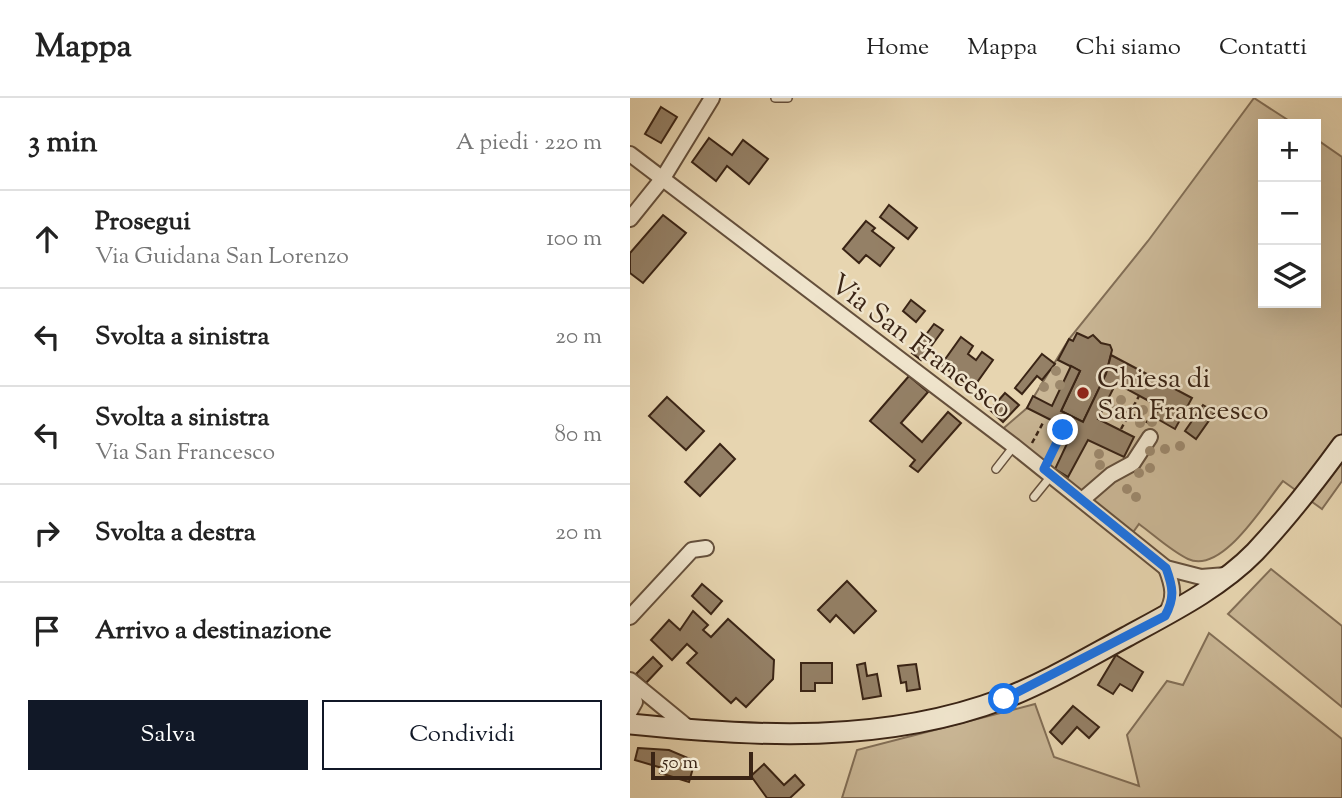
<!DOCTYPE html>
<html lang="it">
<head>
<meta charset="utf-8">
<style>
  :root { --surface:#fff; --page:#f6f6f6; --text:#222; --muted:#767676; --line:#e0e0e0; --accent:#111827 }
  body { margin:0; font-family:"Sorts Mill Goudy",serif; background:var(--page); color:var(--text) }
  .controls { position:absolute; right:21px; top:21px; display:grid; overflow:hidden; border-radius:0px; box-shadow:0 7px 28px #0002 }
  .controls button { width:63px; height:63px; display:grid; place-items:center; padding:0; border:0; border-bottom:2px solid var(--line); background:var(--surface); color:var(--text); font:35px sans-serif }
  .scale { position:absolute; left:21px; bottom:18px; width:102px; box-sizing:border-box; padding-left:7px; border:4px solid #3a2415; border-top:0; font-size:19px; line-height:24px; white-space:nowrap; color:#3a2415; -webkit-text-stroke:5px #efe4cc; paint-order:stroke }
  .stop { position:absolute; width:21px; height:21px; margin:-16px; border:5px solid #1a73e8; border-radius:50%; background:#fff }
  .stop.end { background:#1a73e8; border-color:#fff; box-shadow:0 2px 7px #0008 }
  .list { margin:0; padding:0; list-style:none }
  h2 { display:flex; justify-content:space-between; align-items:center; height:91px; margin:0; padding:0 28px; font-size:30px }
  h2 small { font-size:23px; font-weight:400; color:var(--muted) }
  .list li { display:grid; grid-template-columns:46px 1fr auto; gap:21px; align-items:center; box-sizing:border-box; height:98px; padding:0 28px; border-top:2px solid var(--line) }
  .list b { display:block; font-size:26px; white-space:nowrap }
  .list p { margin:0; font-size:23px; white-space:nowrap; color:var(--muted) }
  .list em { font-size:23px; font-style:normal; color:var(--muted) }
  .actions { display:flex; gap:14px; padding:21px 28px }
  .actions a { flex:1; padding:16px 0; border:2px solid var(--accent); border-radius:0px; text-align:center; font-size:24px; color:var(--accent) }
  .actions .main { background:var(--accent); color:#fff }
  .icon { flex:none; width:38px; height:38px; fill:none; stroke:currentColor; stroke-width:2; stroke-linecap:round; stroke-linejoin:round }
  .map { position:relative; flex:none; width:712px; height:700px; overflow:hidden }
  header { display:flex; align-items:center; gap:42px; box-sizing:border-box; height:98px; padding:0 35px; background:var(--surface); border-bottom:2px solid var(--line) }
  header strong { font-size:33px }
  nav { display:flex; gap:38px; margin-inline-start:auto; font-size:24px }
  main { display:flex }
  aside { flex:1; background:var(--surface) }
  .map>svg:first-child { display:block }
  .green { fill:#cab796; stroke:#826e56; stroke-width:2 }
  .building { fill:#948066; stroke:#3a2415; stroke-width:2 }
  .lines { fill:none; stroke-linecap:round; stroke-linejoin:round }
  .lane-casing { stroke:#65503c; stroke-width:10 }
  .street-casing { stroke:#65503c; stroke-width:18 }
  .secondary-casing { stroke:#3a2415; stroke-width:23 }
  .path { stroke:#3a2415; stroke-width:2.5; stroke-dasharray:5 3.5; stroke-linecap:butt }
  .lane { stroke:#efe4cc; stroke-width:7 }
  .street { stroke:#efe4cc; stroke-width:14 }
  .secondary { stroke:#efe4cc; stroke-width:19 }
  .tree { fill:#9c886c }
  .route { stroke:#1a73e8; stroke-width:9 }
  .poi-dot { fill:#8f2418; stroke:#efe4cc; stroke-width:2.5 }
  .labels { text-anchor:middle; stroke-width:5; stroke-linejoin:round; paint-order:stroke }
  .street-label { font-size:28px; fill:#3a2415; stroke:#efe4cc }
  .poi-label { font-size:28px; fill:#3a2415; stroke:#efe4cc; text-anchor:start }
</style>
</head>
<body>
<header>
<strong>Mappa</strong>
<nav><a>Home</a><a>Mappa</a><a>Chi siamo</a><a>Contatti</a></nav>
</header>
<main>
<aside>
<h2>3 min<small>A piedi · 220 m</small></h2>
<ul class="list">
<li><svg class="icon" aria-label="ahead" viewBox="0 0 24 24"><path d="M12 20V5M6 11l6-6 6 6"/></svg><div><b>Prosegui</b><p>Via Guidana San Lorenzo</p></div><em>100 m</em></li>
<li><svg class="icon" aria-label="left" viewBox="0 0 24 24"><path d="M17 20v-9H6M10 6l-5 5 5 5"/></svg><div><b>Svolta a sinistra</b></div><em>20 m</em></li>
<li><svg class="icon" aria-label="left" viewBox="0 0 24 24"><path d="M17 20v-9H6M10 6l-5 5 5 5"/></svg><div><b>Svolta a sinistra</b><p>Via San Francesco</p></div><em>80 m</em></li>
<li><svg class="icon" aria-label="right" viewBox="0 0 24 24"><path d="M7 20v-9h11M14 6l5 5-5 5"/></svg><div><b>Svolta a destra</b></div><em>20 m</em></li>
<li><svg class="icon" aria-label="arrive" viewBox="0 0 24 24"><path d="M6 21V4h12l-3 4 3 4H6"/></svg><div><b>Arrivo a destinazione</b></div></li>
</ul>
<div class="actions"><a class="main">Salva</a><a>Condividi</a></div>
</aside>
<div class="map">
<svg width="712" height="700" viewBox="0 0 712 700">
  <rect width="100%" height="100%" fill="#e7d5b0"/>
  <filter id="stains"><feTurbulence type="fractalNoise" baseFrequency=".00286" numOctaves="4"/><feColorMatrix values="0 0 0 0 .2 0 0 0 0 .09 0 0 0 0 .02 0 0 0 .5 -.17"/></filter>
  <radialGradient id="worn" r=".72"><stop offset=".6" stop-color="#630" stop-opacity="0"/><stop offset="1" stop-color="#630" stop-opacity=".3"/></radialGradient>
  <g class="green">
    <path d="M 624,0 L 664,26 L 633,26 L 633,205 L 686,205 L 686,41 L 712,59 L 712,383 L 692,411 L 653,383 C 634,406 592,477 558,461 C 541,453 524,437 509,426 L 499,440 L 368,335 L 397,310 L 439,241 L 518,143 Z"/>
    <polygon points="641,471 712,528 712,609 598,516"/>
    <polygon points="579,535 712,641 712,700 212,700 227,652 405,606 424,659 509,688 497,637 537,583 553,587"/>
  </g>
  <g class="building">
    <polygon points="31,9 47,19 31,45 15,36"/>
    <polygon points="79,40 102,57 113,42 138,61 119,86 97,68 86,83 62,64"/>
    <polygon points="259,107 287,130 278,141 250,119"/>
    <polygon points="33,117 56,135 13,185 0,175 0,155"/>
    <polygon points="236,123 245,130 242,133 264,150 250,168 236,157 229,165 213,151"/>
    <polygon points="281,202 295,213 286,224 273,213"/>
    <polygon points="304,226 313,232 291,262 282,255"/>
    <polygon points="447,235 458,240 463,237 471,245 480,247 482,252 476,276 453,324 431,313 450,273 428,262 439,241 443,243"/>
    <polygon points="331,239 343,248 338,256 346,262 352,254 363,262 343,290 311,267"/>
    <polygon points="412,256 425,266 412,282 407,278 392,296 385,290"/>
    <polygon points="481,257 562,300 545,331 524,319 530,309 486,285 468,321 504,339 494,359 458,342 438,379 425,371 443,333 397,310 403,298 422,308 441,268 450,273 431,313 453,324 476,276"/>
    <polygon points="279,278 298,294 271,325 292,344 318,314 331,325 288,374 280,368 285,362 240,323"/>
    <polygon points="375,295 389,307 373,324 360,312"/>
    <polygon points="37,299 74,333 56,352 19,318"/>
    <polygon points="573,307 585,314 566,341 555,333"/>
    <polygon points="90,346 105,361 70,398 55,384"/>
    <polygon points="217,483 246,513 224,535 206,517 200,524 188,512"/>
    <polygon points="72,486 92,503 81,516 62,498"/>
    <polygon points="63,513 78,527 73,532 81,539 98,521 144,562 143,581 116,609 106,600 101,605 57,565 67,555 57,546 42,562 21,542 39,522 50,532"/>
    <polygon points="486,557 513,574 502,593 490,586 483,596 468,587"/>
    <polygon points="23,559 32,568 16,585 6,576"/>
    <polygon points="171,565 202,565 202,585 185,585 185,593 171,593"/>
    <polygon points="235,565 237,578 247,576 251,598 233,601 227,567"/>
    <polygon points="286,566 290,591 277,593 276,584 271,585 268,568"/>
    <polygon points="443,608 469,629 459,640 447,629 432,646 420,634"/>
    <polygon points="8,650 39,652 65,663 59,684 30,675 32,670 5,662"/>
    <polygon points="134,666 154,687 165,677 174,687 160,700 137,700 121,678"/>
  </g>
  <g class="lines">
    <g class="lane-casing">
      <g id="lane">
        <polyline points="145,0 158,0"/>
        <polyline points="366,371 384,348"/>
        <polyline points="404,399 421,378"/>
      </g>
    </g>
    <g class="street-casing">
      <g id="street">
        <polyline points="0,56 384,348 536,470 571,479 596,477"/>
        <polyline points="0,121 33,80 82,0"/>
        <polyline points="452,402 481,377 503,365 520,339"/>
        <path d="M 535,517 C 546,500 543,488 536,470"/>
        <polyline points="0,519 62,452 76,450"/>
        <polyline points="0,582 61,632"/>
        <polyline points="0,589 5,604 0,613"/>
      </g>
    </g>
    <g class="secondary-casing">
      <path id="secondary" d="M 0,626 C 124,639 254,646 373,601 C 415,585 457,560 496,539 C 540,515 590,490 625,454 C 656,421 685,384 712,347"/>
    </g>
    <g class="path">
      <polyline points="478,304 519,325"/>
      <polyline points="491,331 509,298"/>
      <polyline points="402,345 414,323"/>
      <polyline points="420,359 433,332"/>
    </g>
    <use href="#lane" class="lane"/>
    <use href="#street" class="street"/>
    <use href="#secondary" class="secondary"/>
  </g>
  <g class="tree">
    <circle cx="426" cy="273" r="5"/>
    <circle cx="430" cy="287" r="5"/>
    <circle cx="414" cy="289" r="5"/>
    <circle cx="491" cy="302" r="5"/>
    <circle cx="480" cy="309" r="5"/>
    <circle cx="513" cy="312" r="5"/>
    <circle cx="522" cy="324" r="5"/>
    <circle cx="510" cy="325" r="5"/>
    <circle cx="550" cy="348" r="5"/>
    <circle cx="535" cy="351" r="5"/>
    <circle cx="520" cy="353" r="5"/>
    <circle cx="469" cy="356" r="5"/>
    <circle cx="470" cy="367" r="5"/>
    <circle cx="520" cy="370" r="5"/>
    <circle cx="509" cy="375" r="5"/>
    <circle cx="497" cy="391" r="5"/>
    <circle cx="506" cy="399" r="5"/>
  </g>
  <g class="lines">
    <path class="route" d="M 374,601 L 535,518 C 545,500 543,489 536,470 L 414,371 L 433,332"/>
  </g>
  <circle class="poi-dot" cx="453" cy="295" r="7"/>
  <g class="labels">
    <g class="street-label">
      <text transform="translate(292 247) rotate(37)" y="10">Via San Francesco</text>
    </g>
    <g class="poi-label">
      <text x="467" y="289">Chiesa di<tspan x="467" dy="32">San Francesco</tspan></text>
    </g>
  </g>
  <rect width="100%" height="100%" filter="url(#stains)"/>
  <rect width="100%" height="100%" fill="url(#worn)"/>
</svg>
<div class="controls">
<button>+</button>
<button>−</button>
<button><svg class="icon" aria-label="layers" viewBox="0 0 24 24"><path d="M12 4l9 5-9 5-9-5zM3 14l9 5 9-5"/></svg></button>
</div>
<div class="scale">50 m</div>
<div class="stop" style="left:374px;top:601px"></div>
<div class="stop end" style="left:433px;top:332px"></div>
</div>
</main>
</body>
</html>
